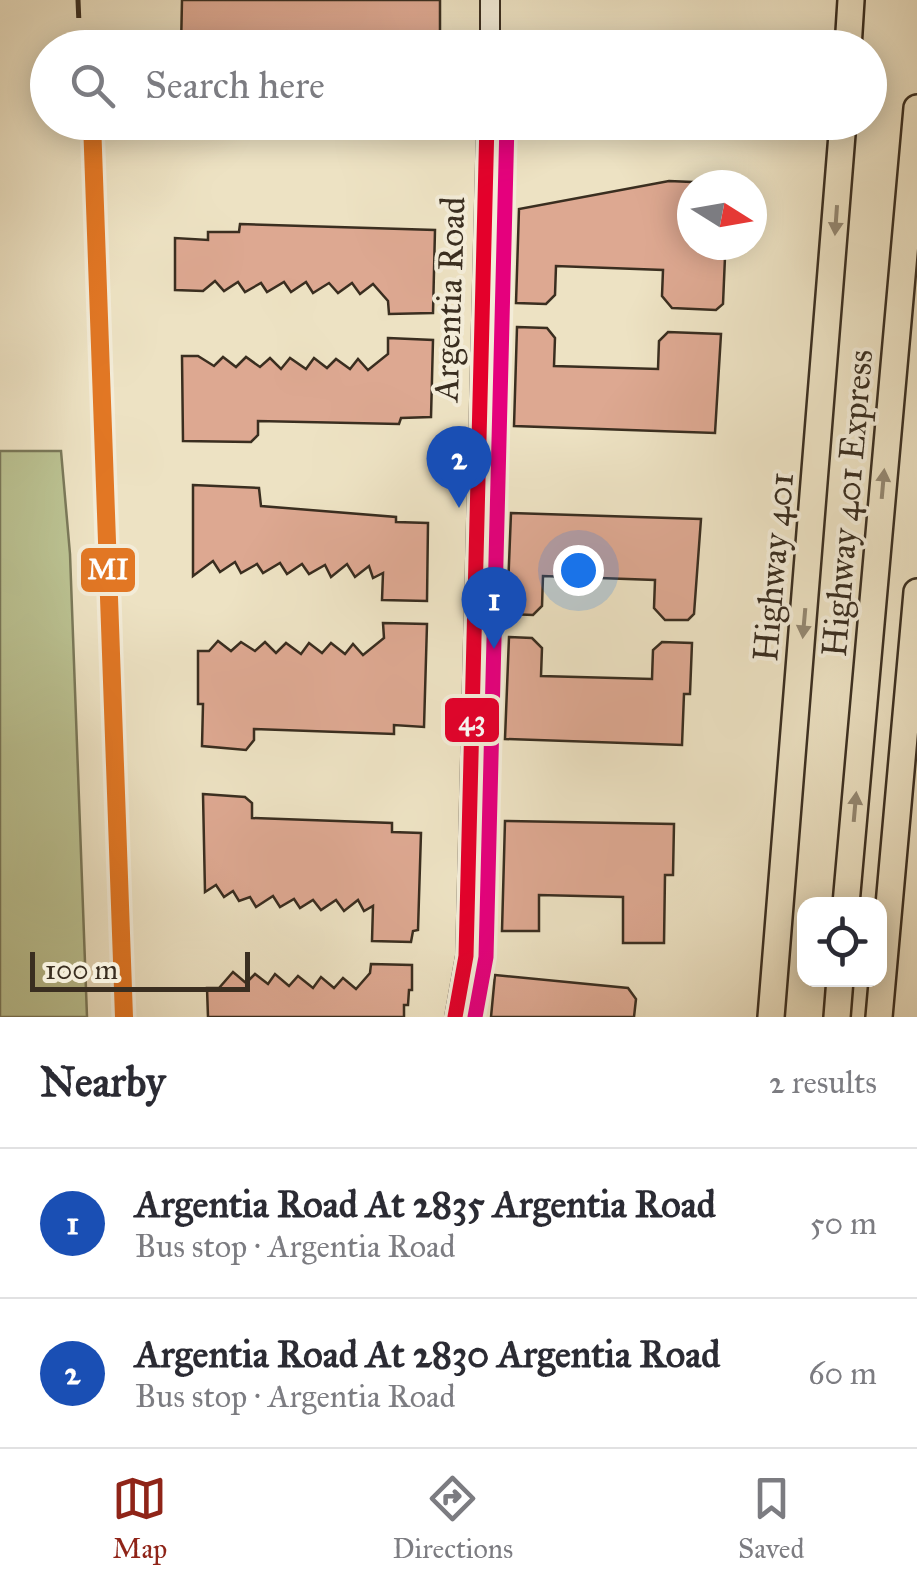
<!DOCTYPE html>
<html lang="en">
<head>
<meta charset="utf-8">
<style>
  :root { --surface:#fff; --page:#f2f2f3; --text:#2b2b33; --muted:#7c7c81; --line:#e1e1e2; --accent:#8f2418 }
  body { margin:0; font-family:"IM FELL Great Primer",serif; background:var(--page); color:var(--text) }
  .controls { position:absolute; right:30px; bottom:30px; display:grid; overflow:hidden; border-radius:20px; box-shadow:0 5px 25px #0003 }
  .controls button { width:90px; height:90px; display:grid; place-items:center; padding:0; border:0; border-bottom:2px solid var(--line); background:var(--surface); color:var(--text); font:50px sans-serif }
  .compass { position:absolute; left:677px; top:170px; width:90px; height:90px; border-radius:50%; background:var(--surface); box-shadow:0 5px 25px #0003; rotate:101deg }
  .scale { position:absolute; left:30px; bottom:25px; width:220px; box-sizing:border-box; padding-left:10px; border:5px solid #3a2e20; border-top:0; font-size:28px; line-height:35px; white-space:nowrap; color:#3a2e20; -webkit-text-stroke:8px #f3ecd8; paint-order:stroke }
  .you { position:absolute; left:578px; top:570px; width:35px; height:35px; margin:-25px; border:8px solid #fff; border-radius:50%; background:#1a73e8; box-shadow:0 0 0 15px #1a73e833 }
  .badge { display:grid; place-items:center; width:65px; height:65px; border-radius:50%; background:var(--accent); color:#fff; font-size:32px; font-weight:700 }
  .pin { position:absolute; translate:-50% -82px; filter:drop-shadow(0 2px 5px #0008) }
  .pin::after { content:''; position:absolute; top:52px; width:35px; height:30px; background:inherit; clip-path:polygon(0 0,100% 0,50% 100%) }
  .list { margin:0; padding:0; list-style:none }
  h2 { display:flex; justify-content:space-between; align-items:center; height:130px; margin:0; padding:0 40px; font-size:42px }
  h2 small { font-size:32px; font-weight:400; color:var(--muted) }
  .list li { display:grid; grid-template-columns:65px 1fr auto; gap:30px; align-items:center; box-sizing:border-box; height:150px; padding:0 40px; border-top:2px solid var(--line) }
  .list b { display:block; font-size:38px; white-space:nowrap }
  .list p { margin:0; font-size:32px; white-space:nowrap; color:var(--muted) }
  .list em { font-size:32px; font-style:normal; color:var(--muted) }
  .icon { flex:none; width:55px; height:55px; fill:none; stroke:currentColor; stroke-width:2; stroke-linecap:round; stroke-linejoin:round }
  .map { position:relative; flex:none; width:917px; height:1017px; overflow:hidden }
  .search { position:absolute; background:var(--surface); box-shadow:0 5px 25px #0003; left:30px; right:30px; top:30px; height:110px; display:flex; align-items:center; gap:25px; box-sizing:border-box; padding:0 35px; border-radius:55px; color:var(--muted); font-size:38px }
  .sheet { height:430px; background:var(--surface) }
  nav { display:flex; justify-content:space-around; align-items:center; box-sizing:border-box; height:140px; border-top:2px solid var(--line); background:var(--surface); font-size:28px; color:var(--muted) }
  nav a { display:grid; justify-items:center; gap:5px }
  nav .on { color:var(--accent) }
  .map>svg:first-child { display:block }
  .green { fill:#bbc292; stroke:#7a7859; stroke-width:2.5 }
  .building { fill:#dda891; stroke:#3a2e20; stroke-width:2.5 }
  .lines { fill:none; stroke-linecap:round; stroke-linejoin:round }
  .secondary-casing { stroke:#3a2e20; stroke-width:22 }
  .highway-casing { stroke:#3a2e20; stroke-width:30 }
  .secondary { stroke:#f3ecd8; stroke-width:18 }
  .highway { stroke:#ede2c3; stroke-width:25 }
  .rail { stroke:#3a2e20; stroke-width:5; stroke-dasharray:18 18; stroke-linecap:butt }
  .bus-1-casing { stroke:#f3ecd8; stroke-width:22 }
  .bus-2-casing { stroke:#f3ecd8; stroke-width:22 }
  .bus-1 { stroke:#e4002b; stroke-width:15 }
  .bus-2 { stroke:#e5007d; stroke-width:15 }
  .rail-1-casing { stroke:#f3ecd8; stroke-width:25 }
  .rail-1 { stroke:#e27724; stroke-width:18 }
  .oneway { fill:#948872 }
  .labels { text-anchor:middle; stroke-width:8; stroke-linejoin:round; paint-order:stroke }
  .street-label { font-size:35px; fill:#3a2e20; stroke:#f3ecd8 }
  .line-badge { stroke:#f3ecd8; stroke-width:4 }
  .badge-label { font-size:28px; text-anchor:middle; font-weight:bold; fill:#fff }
</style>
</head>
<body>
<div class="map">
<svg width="917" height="1017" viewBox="0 0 917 1017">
  <rect width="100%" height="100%" fill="#ede2c3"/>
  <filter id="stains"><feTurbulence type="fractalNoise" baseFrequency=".002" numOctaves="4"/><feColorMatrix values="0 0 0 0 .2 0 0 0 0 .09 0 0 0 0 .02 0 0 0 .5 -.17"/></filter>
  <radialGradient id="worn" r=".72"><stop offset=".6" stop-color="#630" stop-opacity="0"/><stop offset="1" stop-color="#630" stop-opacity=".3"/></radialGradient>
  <polygon class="green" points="0,451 61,451 70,554 87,1017 0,1017"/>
  <g class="building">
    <polygon points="182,0 440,0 440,35 247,32 246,48 181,48"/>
    <polygon points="669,181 692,182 692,245 729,245 729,257 725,257 723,304 716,310 672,308 662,296 663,270 556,266 555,295 546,304 516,303 519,209"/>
    <polygon points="240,224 435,230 433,313 389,314 388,301 373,284 360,294 352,283 338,293 329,283 313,293 306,282 291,292 284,282 267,292 261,283 245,292 238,282 224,291 215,281 203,291 175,290 175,238 208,240 208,232 239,232"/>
    <polygon points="517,327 547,328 555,338 554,366 658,369 659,341 668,332 721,334 715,433 514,426"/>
    <polygon points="388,338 433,340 431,417 401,418 399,424 258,421 258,435 251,442 183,441 182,356 198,356 214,366 223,357 236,367 246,357 260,367 270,358 281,369 290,358 306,369 314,358 327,368 336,359 350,369 358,359 368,370 388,354"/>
    <polygon points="193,485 259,488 261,506 396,517 396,522 428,523 427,601 382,600 383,573 373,578 369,566 355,577 347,564 331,577 325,565 309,574 302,564 287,574 280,563 263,573 257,564 241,573 235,562 220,572 213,561 193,576"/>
    <polygon points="511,513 701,519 694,614 688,620 665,620 654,608 655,580 543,576 542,606 533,615 507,614"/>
    <polygon points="383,623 427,624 424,727 394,725 394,734 254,729 254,740 246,750 202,746 203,704 198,704 198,651 209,651 218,641 231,651 241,642 255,651 265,642 276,653 286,643 301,654 309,643 322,653 331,643 345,654 353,644 363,655 384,638"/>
    <polygon points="509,637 532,638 542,648 541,676 652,679 653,650 662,642 692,643 690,694 684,694 682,745 505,739"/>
    <polygon points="203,794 245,797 252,803 252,818 392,823 392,832 421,833 418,930 413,931 411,942 372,941 373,906 364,911 358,900 344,911 336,900 321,910 313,900 300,908 294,899 280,907 273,896 256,907 250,897 239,901 233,891 224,897 216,885 205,892"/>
    <polygon points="505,821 674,824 673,875 665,875 664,943 623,943 623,897 539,895 539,931 502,931"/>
    <polygon points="371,964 412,965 412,990 409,990 408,1005 404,1005 404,1017 208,1017 207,988 219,988 233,972 246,983 255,974 268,984 275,974 289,986 298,976 313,988 321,977 334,988 343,978 356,989 370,973"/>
    <polygon points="495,975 628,988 636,999 634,1017 491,1017"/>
  </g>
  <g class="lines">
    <g class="secondary-casing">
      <g id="secondary">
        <polyline points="490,48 490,0"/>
        <polyline points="455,1017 466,956 487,122"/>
      </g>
    </g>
    <g class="highway-casing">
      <g id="highway">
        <polyline points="848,48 851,0"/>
        <polyline points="846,904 917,108"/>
        <polyline points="771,1017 843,122"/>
        <polyline points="837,1017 840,979"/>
        <polyline points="879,1017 917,592"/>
      </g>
    </g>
    <use href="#secondary" class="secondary"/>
    <use href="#highway" class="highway"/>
    <g class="rail">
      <polyline points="78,0 80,48"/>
      <polyline points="83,122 115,1017"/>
    </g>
    <g class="bus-1-casing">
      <polyline id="bus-1" points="455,1017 466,956 487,122"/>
    </g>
    <g class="bus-2-casing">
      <polyline id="bus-2" points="475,1017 486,957 507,123"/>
    </g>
    <use href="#bus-1" class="bus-1"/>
    <use href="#bus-2" class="bus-2"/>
    <g class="rail-1-casing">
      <polyline id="rail-1" points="92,122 124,1017"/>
    </g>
    <use href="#rail-1" class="rail-1"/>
  </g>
  <defs><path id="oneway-solid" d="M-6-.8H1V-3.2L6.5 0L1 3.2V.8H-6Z" transform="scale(2.5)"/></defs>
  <g class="oneway">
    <use href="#oneway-solid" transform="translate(836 220) rotate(94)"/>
    <use href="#oneway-solid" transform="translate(883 484) rotate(-85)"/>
    <use href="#oneway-solid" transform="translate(804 623) rotate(95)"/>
    <use href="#oneway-solid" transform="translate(855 807) rotate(-85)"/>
  </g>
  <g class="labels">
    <g class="street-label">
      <text transform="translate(449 299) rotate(-88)" y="12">Argentia Road</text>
      <text transform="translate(847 503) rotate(-85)" y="12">Highway 401 Express</text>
      <text transform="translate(773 567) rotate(-85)" y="12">Highway 401</text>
    </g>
  </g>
  <g class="line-badge">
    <rect x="79" y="546" width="58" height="48" rx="10" fill="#e27724"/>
    <rect x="443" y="696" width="58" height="48" rx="10" fill="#e4002b"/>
  </g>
  <g class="badge-label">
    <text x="108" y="579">MI</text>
    <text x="472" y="730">43</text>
  </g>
  <rect width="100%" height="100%" filter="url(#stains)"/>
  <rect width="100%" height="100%" fill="url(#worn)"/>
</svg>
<div class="controls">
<button><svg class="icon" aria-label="locate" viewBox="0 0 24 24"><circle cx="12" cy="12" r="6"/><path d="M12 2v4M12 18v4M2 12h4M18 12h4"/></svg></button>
</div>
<svg class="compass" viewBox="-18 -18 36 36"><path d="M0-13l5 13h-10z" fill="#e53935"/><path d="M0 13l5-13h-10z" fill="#7c7c81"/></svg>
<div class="scale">100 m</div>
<div class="you"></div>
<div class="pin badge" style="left:494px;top:649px;background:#1a4fb4">1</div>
<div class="pin badge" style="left:459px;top:508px;background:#1a4fb4">2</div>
<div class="search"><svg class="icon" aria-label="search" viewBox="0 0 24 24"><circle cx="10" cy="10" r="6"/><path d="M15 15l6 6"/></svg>Search here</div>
</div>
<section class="sheet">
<h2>Nearby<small>2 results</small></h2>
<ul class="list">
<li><span class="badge" style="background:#1a4fb4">1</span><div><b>Argentia Road At 2835 Argentia Road</b><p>Bus stop · Argentia Road</p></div><em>50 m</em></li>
<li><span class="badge" style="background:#1a4fb4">2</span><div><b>Argentia Road At 2830 Argentia Road</b><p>Bus stop · Argentia Road</p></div><em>60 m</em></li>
</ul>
</section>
<nav>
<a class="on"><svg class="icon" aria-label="map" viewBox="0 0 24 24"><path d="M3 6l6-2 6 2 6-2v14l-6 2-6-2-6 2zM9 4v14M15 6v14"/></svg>Map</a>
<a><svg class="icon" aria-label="directions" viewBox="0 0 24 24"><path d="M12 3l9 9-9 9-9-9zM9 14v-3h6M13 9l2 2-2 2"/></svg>Directions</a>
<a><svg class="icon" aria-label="saved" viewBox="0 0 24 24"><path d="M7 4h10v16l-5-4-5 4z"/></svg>Saved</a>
</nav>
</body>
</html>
